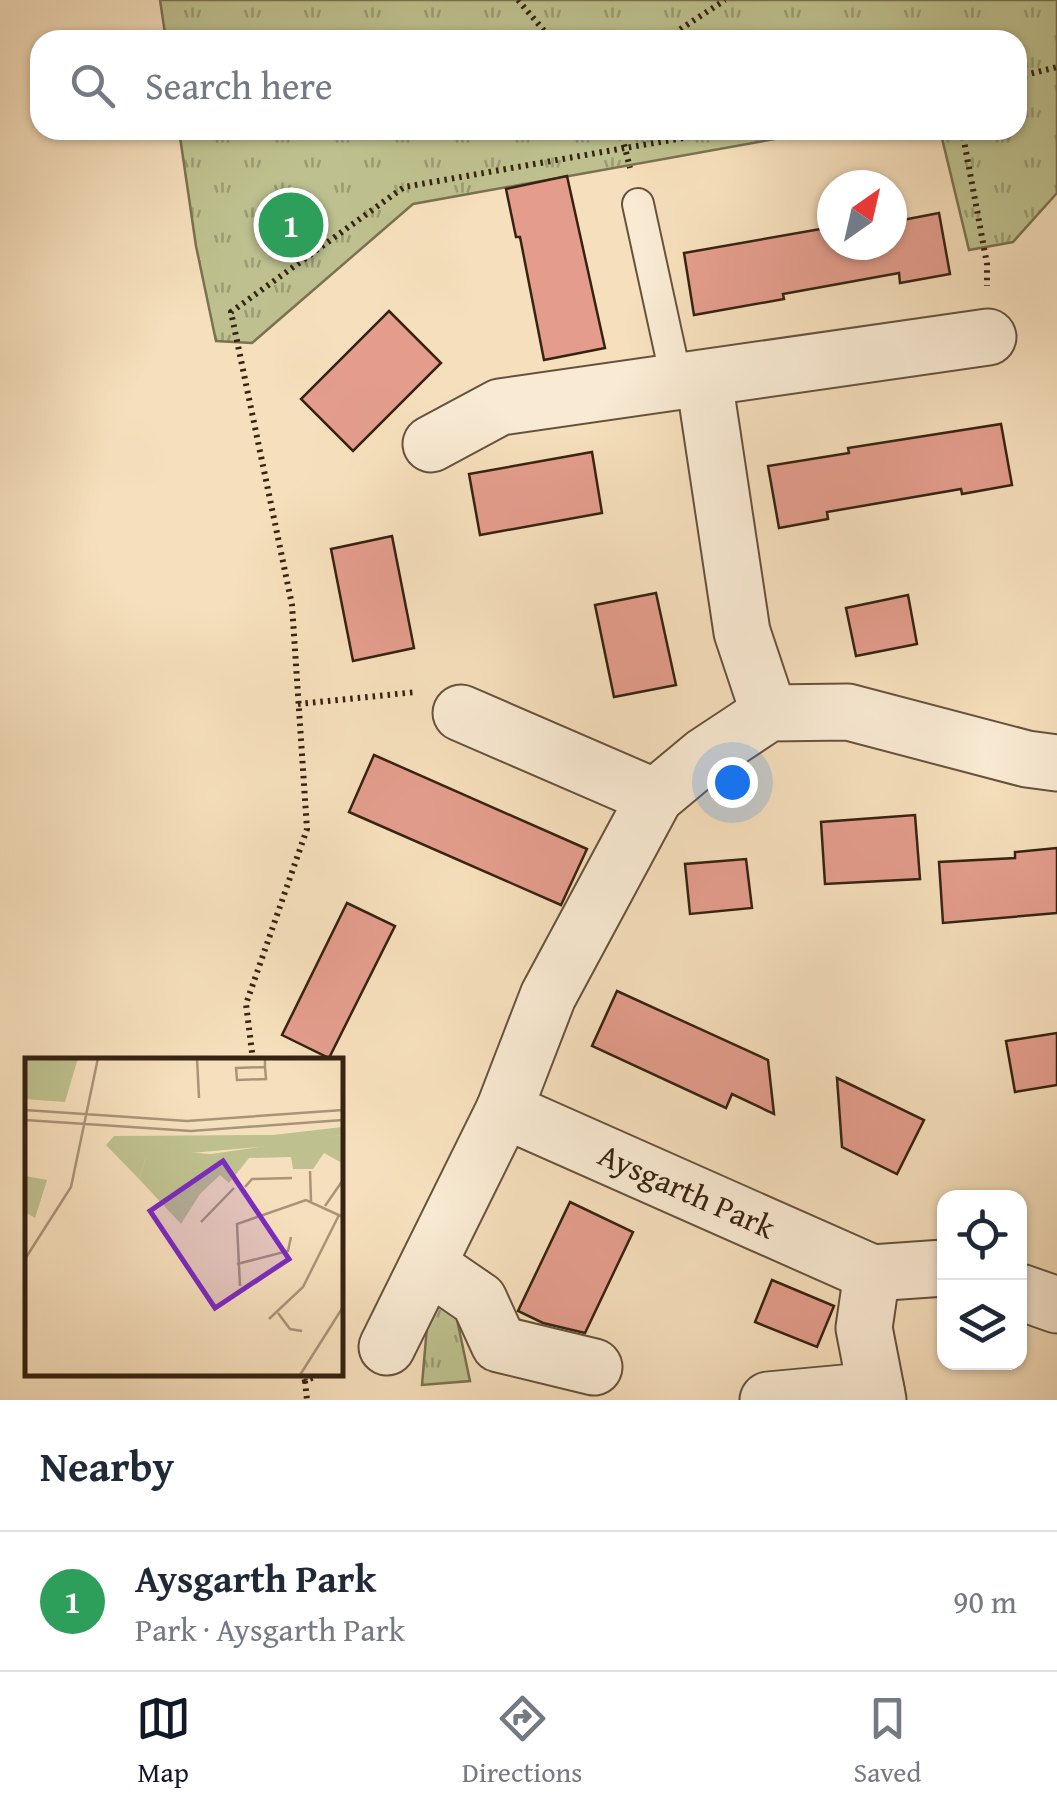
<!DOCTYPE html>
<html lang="en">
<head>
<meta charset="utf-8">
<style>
  :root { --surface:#fff; --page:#f6f6f7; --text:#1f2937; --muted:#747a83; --line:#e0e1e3; --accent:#111827 }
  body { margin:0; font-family:"Gentium Book Plus",serif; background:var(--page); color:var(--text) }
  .controls { position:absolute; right:30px; bottom:30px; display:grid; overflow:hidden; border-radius:20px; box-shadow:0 2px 8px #0004 }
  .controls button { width:90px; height:90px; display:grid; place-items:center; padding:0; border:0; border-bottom:2px solid var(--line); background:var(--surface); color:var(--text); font:50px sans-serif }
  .compass { position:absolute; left:817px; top:170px; width:90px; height:90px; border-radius:50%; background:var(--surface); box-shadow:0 2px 8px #0004; rotate:34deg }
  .you { position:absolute; left:732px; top:782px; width:35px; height:35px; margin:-25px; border:8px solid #fff; border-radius:50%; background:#1a73e8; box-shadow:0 0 0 15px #1a73e833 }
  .badge { display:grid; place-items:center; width:65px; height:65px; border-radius:50%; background:var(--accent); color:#fff; font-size:32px; font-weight:700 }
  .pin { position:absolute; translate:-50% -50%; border:5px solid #fff; box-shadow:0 2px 10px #0006 }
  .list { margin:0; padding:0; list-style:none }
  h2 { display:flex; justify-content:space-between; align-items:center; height:130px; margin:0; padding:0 40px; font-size:42px }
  h2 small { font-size:32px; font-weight:400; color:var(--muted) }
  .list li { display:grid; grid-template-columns:65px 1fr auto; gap:30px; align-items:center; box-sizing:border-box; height:140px; padding:0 40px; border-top:2px solid var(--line) }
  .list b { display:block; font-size:38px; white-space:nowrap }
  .list p { margin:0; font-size:32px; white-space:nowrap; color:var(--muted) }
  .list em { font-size:32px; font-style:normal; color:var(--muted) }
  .icon { flex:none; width:55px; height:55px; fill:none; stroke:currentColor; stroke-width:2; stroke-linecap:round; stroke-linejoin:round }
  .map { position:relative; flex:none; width:1057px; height:1400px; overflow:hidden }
  .search { position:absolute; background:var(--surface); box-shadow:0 2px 8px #0004; left:30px; right:30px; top:30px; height:110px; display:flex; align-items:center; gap:25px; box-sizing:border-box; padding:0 35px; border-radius:30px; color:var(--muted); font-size:38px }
  .sheet { height:270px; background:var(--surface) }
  nav { display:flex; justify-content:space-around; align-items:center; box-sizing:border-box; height:140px; border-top:2px solid var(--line); background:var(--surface); font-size:28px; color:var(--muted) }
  nav a { display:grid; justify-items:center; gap:5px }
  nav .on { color:var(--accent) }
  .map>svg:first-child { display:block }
  .grass { fill:url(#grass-tufts); stroke:#7a7250; stroke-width:2.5 }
  .building { fill:#e49d8d; stroke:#362311; stroke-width:2.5 }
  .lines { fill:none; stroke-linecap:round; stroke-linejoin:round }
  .service-casing { stroke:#66523c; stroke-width:34 }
  .minor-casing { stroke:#66523c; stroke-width:59 }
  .path { stroke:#362311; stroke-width:6; stroke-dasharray:2.5 5; stroke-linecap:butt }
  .service { stroke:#f9ead3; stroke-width:30 }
  .minor { stroke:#f9ead3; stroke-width:55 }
  .labels { text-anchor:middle; stroke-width:10; stroke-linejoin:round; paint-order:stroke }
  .street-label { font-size:32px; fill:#362311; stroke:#f9ead3 }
  .inset-road { fill:none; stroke:#a99478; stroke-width:2.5 }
  .view { fill:#7b2cbf; fill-opacity:0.15; stroke:#7b2cbf; stroke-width:5 }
  .inset-edge { fill:none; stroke:#362311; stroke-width:5 }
</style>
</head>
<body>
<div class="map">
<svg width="1057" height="1400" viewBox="0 0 1057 1400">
  <defs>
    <pattern id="grass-tufts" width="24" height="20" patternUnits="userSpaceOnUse" patternTransform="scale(2.5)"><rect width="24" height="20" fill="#bec18f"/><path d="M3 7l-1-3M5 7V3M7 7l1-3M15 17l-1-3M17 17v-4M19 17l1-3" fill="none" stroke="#9b9c73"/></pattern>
  </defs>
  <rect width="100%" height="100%" fill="#f6dfbc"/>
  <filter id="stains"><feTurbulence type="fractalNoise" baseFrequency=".002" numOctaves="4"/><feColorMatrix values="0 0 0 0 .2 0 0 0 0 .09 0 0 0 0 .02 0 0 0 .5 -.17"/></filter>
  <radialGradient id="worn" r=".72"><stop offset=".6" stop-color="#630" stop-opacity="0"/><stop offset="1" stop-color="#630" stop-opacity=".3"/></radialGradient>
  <g class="grass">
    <polygon points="160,0 1057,0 1057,193 1013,242 969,250 940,130 1017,130 1017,40 166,40"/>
    <polygon points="179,130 825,130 413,204 252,343 216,341 196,246"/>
    <polygon points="429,1303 455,1310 470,1381 422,1385"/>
  </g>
  <g class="building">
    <polygon points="567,176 605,348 544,360 520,237 516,237 506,189"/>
    <polygon points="939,213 950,274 900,283 899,273 783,294 784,299 694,315 684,253 832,227 832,245 892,245 892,222"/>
    <polygon points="389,311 441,363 353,451 301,399"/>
    <polygon points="1001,424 1012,485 962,494 961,489 827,512 828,519 779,528 768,466 849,453 848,448"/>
    <polygon points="592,452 602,513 480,535 469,474"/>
    <polygon points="392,536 414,648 353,661 331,549"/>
    <polygon points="656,593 676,685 614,697 595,605"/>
    <polygon points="908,595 917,644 856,656 846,608"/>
    <polygon points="374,755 587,849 561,905 349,812"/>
    <polygon points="915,815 920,879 825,884 821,822"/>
    <polygon points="1057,848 1057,913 943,923 939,862 1015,858 1015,852"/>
    <polygon points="746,859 752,908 690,914 685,864"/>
    <polygon points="347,903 395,926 329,1058 282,1035"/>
    <polygon points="617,991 768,1060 774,1114 732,1094 726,1108 592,1046"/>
    <polygon points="1057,1033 1057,1085 1015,1092 1006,1041"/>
    <polygon points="837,1078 924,1120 897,1174 842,1147"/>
    <polygon points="570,1202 633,1232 585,1333 543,1323 518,1311"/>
    <polygon points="772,1280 834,1306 817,1347 755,1322"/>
  </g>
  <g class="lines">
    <g class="service-casing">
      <polyline id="service" points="638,204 677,383"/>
    </g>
    <g class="minor-casing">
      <g id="minor">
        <polyline points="704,380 742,632 769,713"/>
        <polyline points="431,444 500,407 988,337"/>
        <polyline points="461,713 655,797"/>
        <path id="s1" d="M 504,1110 L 872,1273 L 944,1268"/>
        <polyline points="428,1265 479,1300 499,1344 594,1367"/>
        <polyline points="872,1273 864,1328 878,1400"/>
        <polyline points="1020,1292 1057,1305"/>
        <polyline points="387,1347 504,1110 548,996 655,797 704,756 769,713 848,712 1027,759 1057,763"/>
        <polyline points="768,1400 876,1390"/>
      </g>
    </g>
    <g class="path">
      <polyline points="518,0 552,40"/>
      <polyline points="670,40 676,32 725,0"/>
      <polyline points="1017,77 1057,67"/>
      <polyline points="620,130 625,148 730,130"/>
      <polyline points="962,130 987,264 987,286"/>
      <polyline points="298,704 416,692"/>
      <polyline points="253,1060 246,1004 307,829 292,605 231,312 404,187 625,148 630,168"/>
      <polyline points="302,1372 305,1381 325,1372"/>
      <polyline points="305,1381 307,1400"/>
    </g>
    <use href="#service" class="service"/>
    <use href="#minor" class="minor"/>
  </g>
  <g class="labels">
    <g class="street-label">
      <text dy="11" stroke="none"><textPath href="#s1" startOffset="200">Aysgarth Park</textPath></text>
    </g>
  </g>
  <g transform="translate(25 1058)">
    <rect width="318" height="318" fill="#f6dfbc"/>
    <path d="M 0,0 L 53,0 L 40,44 L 0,41 ZM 317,77 L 317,105 L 299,95 L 288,111 L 268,111 L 266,99 L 224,100 L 204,125 L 195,117 L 175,136 L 156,166 L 114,121 L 121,99 L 143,93 L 186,96 ZM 0,118 L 22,122 L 10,160 L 0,154 Z" fill="#bec18f"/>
    <path d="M 317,69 L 317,77 L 268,86 L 121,99 L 114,121 L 81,87 L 89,78 L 248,77 Z" fill="#bec18f"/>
    <path class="inset-road" d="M 172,0 L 174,40M 240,0 L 240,9 L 241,21 L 212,22 L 211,10 L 240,9M 0,52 L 162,63 L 318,52M 0,62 L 166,73 L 318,62M 285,113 L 286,143M 220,129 L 227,121 L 267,120M 300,148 L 318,122M 176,164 L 209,130M 0,201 L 46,129 L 73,0M 212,206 L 263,193 L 266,179M 215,228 L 212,166 L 281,142 L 318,159M 253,255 L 265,271 L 277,273M 244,261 L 278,229 L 314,157M 275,317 L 318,249"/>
    <path class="view" d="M 198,103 L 264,201 L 190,250 L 125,153 Z"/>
    <rect width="318" height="318" class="inset-edge"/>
  </g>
  <rect width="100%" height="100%" filter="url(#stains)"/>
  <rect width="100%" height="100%" fill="url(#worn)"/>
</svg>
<div class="controls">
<button><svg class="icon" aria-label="locate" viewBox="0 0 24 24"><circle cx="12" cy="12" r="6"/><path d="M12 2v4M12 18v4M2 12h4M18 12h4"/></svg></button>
<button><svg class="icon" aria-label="layers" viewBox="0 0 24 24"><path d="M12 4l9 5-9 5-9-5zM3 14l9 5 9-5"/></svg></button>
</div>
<svg class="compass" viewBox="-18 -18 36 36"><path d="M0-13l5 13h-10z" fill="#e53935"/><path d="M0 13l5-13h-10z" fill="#747a83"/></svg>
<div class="you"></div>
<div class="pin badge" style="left:291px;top:225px;background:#2e9e5b">1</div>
<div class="search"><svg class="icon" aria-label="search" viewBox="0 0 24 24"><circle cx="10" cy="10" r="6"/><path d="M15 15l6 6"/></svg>Search here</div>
</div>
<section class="sheet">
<h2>Nearby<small></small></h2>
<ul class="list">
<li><span class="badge" style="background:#2e9e5b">1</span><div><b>Aysgarth Park</b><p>Park · Aysgarth Park</p></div><em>90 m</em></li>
</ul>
</section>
<nav>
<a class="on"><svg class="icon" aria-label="map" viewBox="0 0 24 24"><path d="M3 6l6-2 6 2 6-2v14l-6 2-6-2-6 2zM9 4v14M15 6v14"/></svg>Map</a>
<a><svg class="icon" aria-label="directions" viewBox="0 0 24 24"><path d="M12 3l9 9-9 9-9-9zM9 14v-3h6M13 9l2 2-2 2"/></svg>Directions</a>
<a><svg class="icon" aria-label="saved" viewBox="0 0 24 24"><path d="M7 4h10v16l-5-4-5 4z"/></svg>Saved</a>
</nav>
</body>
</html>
